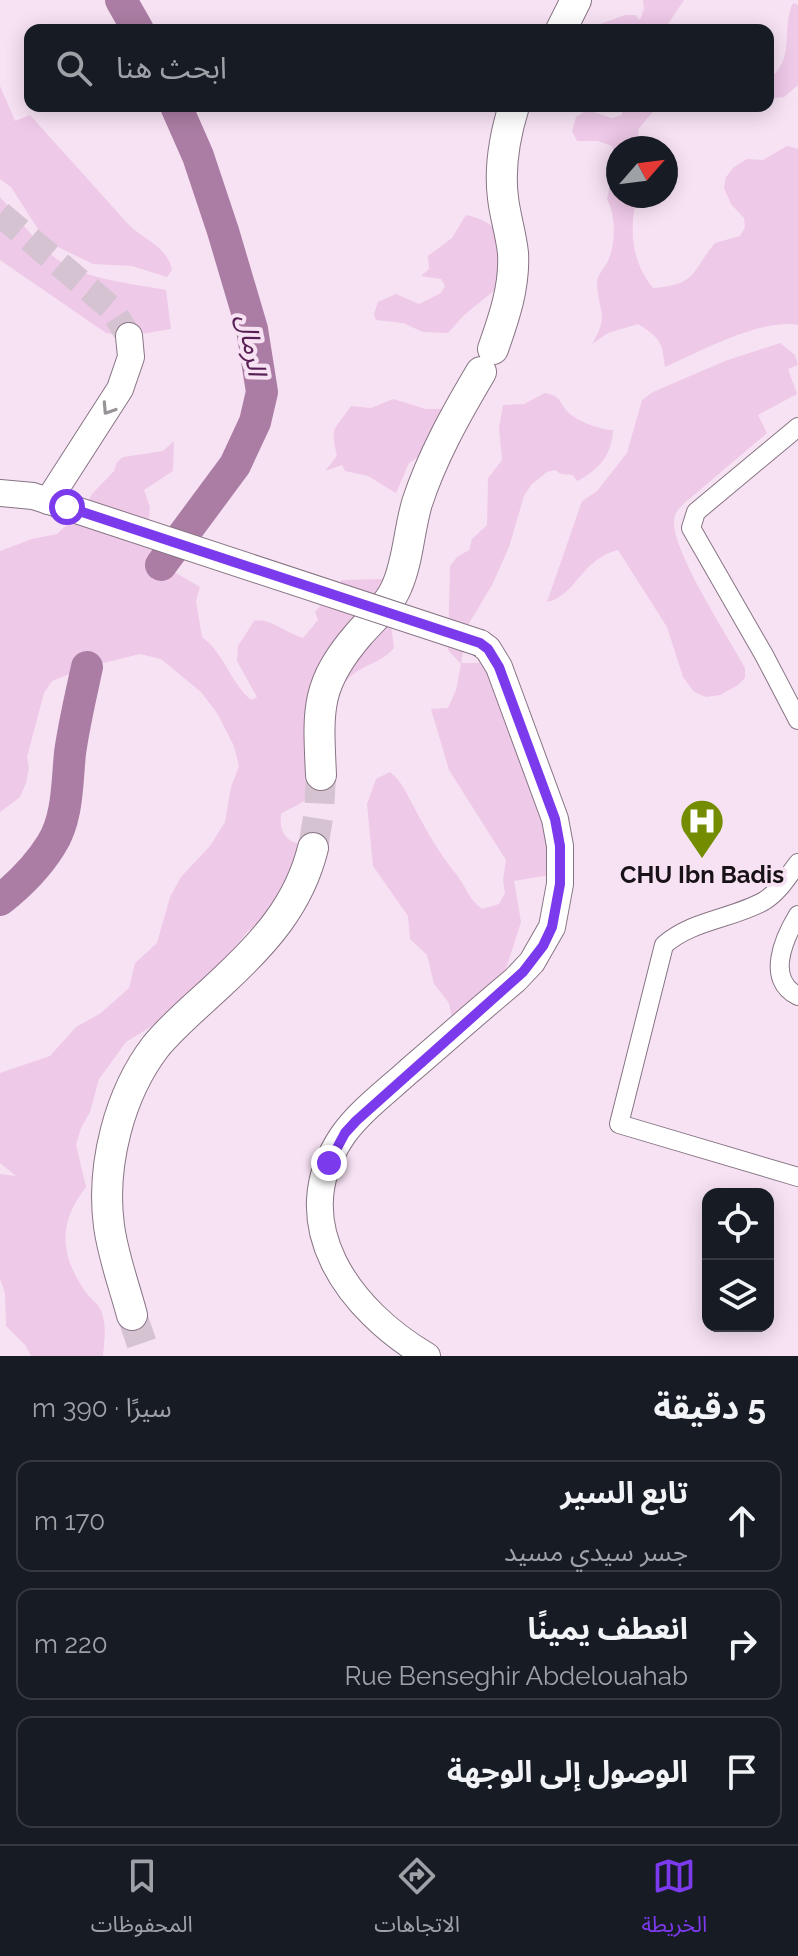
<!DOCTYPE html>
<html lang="ar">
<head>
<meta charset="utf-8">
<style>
  :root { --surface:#171b24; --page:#242831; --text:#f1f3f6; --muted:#9ea1a6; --line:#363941; --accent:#7c3aed }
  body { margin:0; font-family:Raleway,"Noto Sans Arabic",sans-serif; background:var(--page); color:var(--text); direction:rtl }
  .controls { position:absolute; right:24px; bottom:24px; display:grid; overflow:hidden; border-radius:16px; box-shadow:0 4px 20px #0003 }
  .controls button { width:72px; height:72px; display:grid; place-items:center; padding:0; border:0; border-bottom:2px solid var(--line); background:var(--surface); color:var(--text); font:40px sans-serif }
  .compass { position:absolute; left:606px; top:136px; width:72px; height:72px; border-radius:50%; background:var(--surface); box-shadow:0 4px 20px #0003; rotate:62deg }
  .stop { position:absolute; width:24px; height:24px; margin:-18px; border:6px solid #7c3aed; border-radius:50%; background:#fff }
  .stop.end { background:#7c3aed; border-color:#fff; box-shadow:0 2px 8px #0008 }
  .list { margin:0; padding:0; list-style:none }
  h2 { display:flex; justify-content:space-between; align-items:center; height:104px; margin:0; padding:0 32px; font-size:34px }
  h2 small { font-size:26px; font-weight:400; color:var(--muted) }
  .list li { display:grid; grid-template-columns:52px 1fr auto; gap:24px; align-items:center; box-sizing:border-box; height:112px; margin:0 16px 16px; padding:0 16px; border:2px solid var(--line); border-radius:16px }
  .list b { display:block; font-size:30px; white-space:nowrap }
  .list p { margin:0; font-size:26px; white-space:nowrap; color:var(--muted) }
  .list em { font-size:26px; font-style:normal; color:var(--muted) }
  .icon { flex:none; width:44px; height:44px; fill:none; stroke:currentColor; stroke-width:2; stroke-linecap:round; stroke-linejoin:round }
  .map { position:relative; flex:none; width:798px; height:1356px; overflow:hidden; direction:ltr }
  .search { position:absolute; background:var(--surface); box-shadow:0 4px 20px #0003; left:24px; right:24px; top:24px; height:88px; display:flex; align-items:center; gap:20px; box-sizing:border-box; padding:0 28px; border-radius:16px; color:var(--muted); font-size:30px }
  .sheet { height:488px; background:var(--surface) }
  nav { display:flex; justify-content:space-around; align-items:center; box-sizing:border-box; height:112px; border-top:2px solid var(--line); background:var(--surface); font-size:22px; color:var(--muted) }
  nav a { display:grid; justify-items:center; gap:4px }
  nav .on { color:var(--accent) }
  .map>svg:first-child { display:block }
  .green { fill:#eec9e8 }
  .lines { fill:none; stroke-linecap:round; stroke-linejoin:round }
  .river { stroke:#ab7da5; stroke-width:32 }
  .secondary-tunnel { stroke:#d6c3d2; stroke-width:26; stroke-dasharray:26 13; stroke-linecap:butt }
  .primary-tunnel { stroke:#d6c3d2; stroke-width:30; stroke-dasharray:30 15; stroke-linecap:butt }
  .street-casing { stroke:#877484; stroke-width:20 }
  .secondary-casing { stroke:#877484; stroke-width:28 }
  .primary-casing { stroke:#877484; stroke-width:32 }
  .street { stroke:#fff; stroke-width:18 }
  .secondary { stroke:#fff; stroke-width:26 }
  .primary { stroke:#fff; stroke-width:30 }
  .secondary-bridge-casing { stroke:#877484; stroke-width:28; stroke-linecap:butt }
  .secondary-bridge { stroke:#fff; stroke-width:26 }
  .oneway { stroke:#979497 }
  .route { stroke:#7c3aed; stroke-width:10 }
  .labels { text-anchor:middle; stroke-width:8; stroke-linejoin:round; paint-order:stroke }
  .poi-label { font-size:24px; font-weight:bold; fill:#181117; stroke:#f7e2f3 }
  .water-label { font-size:26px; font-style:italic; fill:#571f53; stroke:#f7e2f3 }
</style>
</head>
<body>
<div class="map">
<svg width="798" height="1356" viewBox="0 0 798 1356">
  <rect width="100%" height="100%" fill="#f7e2f3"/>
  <g class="green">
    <polygon points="643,0 684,0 664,30 584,30 625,15 635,15 640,20 644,9"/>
    <path d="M 793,3 L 798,5 L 798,85 L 784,97 L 768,99 L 768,80 C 797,58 780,30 793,3 Z"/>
    <path d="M 0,86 L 15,121 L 30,115 L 128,224 C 145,241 167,246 172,270 L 167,277 L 132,266 L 93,264 L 60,248 L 43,237 L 11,187 L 0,179 Z"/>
    <path d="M 624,106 L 658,106 L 639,128 L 636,148 L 618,148 L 618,196 L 637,196 C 629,229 631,261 653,288 C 697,285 691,272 715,243 L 740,236 L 745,227 L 744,218 L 731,204 L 724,188 L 726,177 L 734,167 L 747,159 L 763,160 L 787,146 L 798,149 L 798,325 C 761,318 699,352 665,367 C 662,341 660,338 638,324 L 608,333 L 592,344 C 610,314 598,313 597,283 C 597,276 604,268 608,261 C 616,243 616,216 607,199 L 616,160 L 612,146 L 598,141 L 577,141 L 572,131 L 576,117 L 587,110 L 612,118 L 622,115 Z"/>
    <path d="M 0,197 C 18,217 33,240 54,257 C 84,280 130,283 166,290 L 171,329 L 129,336 L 106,333 L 0,260 Z"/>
    <path d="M 466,215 C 510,225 504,249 500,286 L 464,315 L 448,333 L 423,332 L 403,323 L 376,320 L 374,314 L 378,302 L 396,294 L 419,304 L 441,293 L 445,286 L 441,279 L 421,276 L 429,269 L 428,256 L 452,238 Z"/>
    <path d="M 780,343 L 795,355 L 798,365 L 788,369 L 797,394 L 758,415 L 767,433 L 688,500 C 681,506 675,511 674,520 C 671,550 729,638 745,668 L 745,678 L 738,685 L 720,695 L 706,697 L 694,692 L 683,677 L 667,627 L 618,550 C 581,559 575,597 547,602 L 582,501 L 597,491 L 627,453 L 642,400 L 653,392 L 725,361 Z"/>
    <path d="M 545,393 C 564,397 558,403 569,413 C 579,422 601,430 613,430 C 612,455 599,470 577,481 L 573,475 L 561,474 L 555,470 L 547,472 L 531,485 L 524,496 L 509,547 L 492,585 L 468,625 L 461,663 L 479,663 L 476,653 L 484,661 L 546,820 L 550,875 L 514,881 L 521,922 L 504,975 L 452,1019 L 449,1003 L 434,984 L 427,955 L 410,939 L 408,916 L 373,866 L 367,804 L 376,779 L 390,772 C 403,782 407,795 415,809 C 427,832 440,854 456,874 C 468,889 466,896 482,909 L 499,904 L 505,893 L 503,880 L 506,860 L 449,770 L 431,709 L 448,708 L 456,690 L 461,664 L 448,650 L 450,566 L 457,557 L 469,550 L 472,539 L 487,525 L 488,478 L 502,460 L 499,428 L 503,405 L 524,404 Z"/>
    <path d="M 393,399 L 426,409 L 442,409 L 446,419 L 428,451 L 409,463 L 396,493 L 368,476 L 345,471 L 342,465 L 325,471 L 337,456 C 330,425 334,432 351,406 L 371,408 Z"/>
    <path d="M 174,441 L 173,471 L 144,490 L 150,507 L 148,526 L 162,565 L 200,587 L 196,601 L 202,637 C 224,653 230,682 251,700 L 257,697 L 237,661 L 238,646 L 254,621 C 269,617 285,633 303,638 L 318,620 L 315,612 L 342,580 L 385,579 L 394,648 C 381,664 359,665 346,681 L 322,668 L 309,795 C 304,804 289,808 281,814 C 279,831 285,842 302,844 L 274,912 L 248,931 L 226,958 L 170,1015 L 126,1042 L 99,1079 L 90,1112 L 81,1128 L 76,1145 L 86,1187 C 57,1224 60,1256 87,1294 C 90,1298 96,1302 99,1307 C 108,1322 104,1340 103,1356 L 31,1356 L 26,1346 L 6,1326 L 5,1293 L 0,1279 L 0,1174 L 16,1176 L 0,1163 L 0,1073 L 50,1056 L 76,1027 L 101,1013 L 129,988 L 135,963 L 157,943 L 170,897 L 181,877 L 210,846 L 225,822 L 231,787 L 239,766 L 234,746 L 217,713 L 201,692 L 161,659 L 140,654 L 87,667 L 52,681 L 44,693 L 27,757 L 29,768 L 26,783 L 20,797 L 0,812 L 0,551 L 32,539 L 57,534 L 84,509 L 92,494 L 114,471 L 117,462 L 123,457 L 163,451 Z"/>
  </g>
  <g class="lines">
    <g class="river">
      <polyline points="121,0 138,30"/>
      <polyline points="161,565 235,465 255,422 262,392 252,329 223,231 198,156 176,106"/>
      <path d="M 0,900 C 19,885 38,866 51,845 C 68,819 67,783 70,753 C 74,724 81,695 87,667"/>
    </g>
    <polyline class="secondary-tunnel" points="0,214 110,307 129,336"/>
    <g class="primary-tunnel">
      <polyline points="313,848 319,812 321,775"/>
      <polyline points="132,1315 146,1356"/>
    </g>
    <g class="street-casing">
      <g id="street">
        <polyline points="798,427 696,512 691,528 764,655 798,720"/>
        <path d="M 798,863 C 788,876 779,892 764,901 C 732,919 692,920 664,945 L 619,1124 L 798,1177"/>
        <path d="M 798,915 C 784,938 765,980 798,996"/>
      </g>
    </g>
    <g class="secondary-casing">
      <g id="secondary">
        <polyline points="0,493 33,496 64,506"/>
        <polyline points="48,501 120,389 131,357 129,336"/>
        <path d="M 427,1356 C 350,1311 283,1223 343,1135 C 360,1111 387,1091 409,1071 C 444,1041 479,1010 515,980 L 532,962 L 552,927 L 560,884 L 560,846 L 555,819 L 499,667 L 488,649 L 480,643"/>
      </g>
    </g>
    <g class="primary-casing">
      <g id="primary">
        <polyline points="561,30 576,0"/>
        <path d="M 493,349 C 504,318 515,286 513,253 C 511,234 505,216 503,198 C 499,167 505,135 514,106"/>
        <path d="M 321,775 C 318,710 315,685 359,634 C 372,619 390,604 397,586 C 408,561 409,530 417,503 C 432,457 456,414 481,372"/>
        <path d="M 132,1315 C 124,1285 113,1256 109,1226 C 101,1166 119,1094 156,1046 C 175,1023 200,1003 222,982 C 264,943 299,905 313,848"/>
      </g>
    </g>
    <use href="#street" class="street"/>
    <use href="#secondary" class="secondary"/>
    <use href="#primary" class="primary"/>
    <g class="secondary-bridge-casing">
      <polyline id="secondary-bridge" points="67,507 480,643"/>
    </g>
    <use href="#secondary-bridge" class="secondary-bridge"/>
  </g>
  <defs><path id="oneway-chevron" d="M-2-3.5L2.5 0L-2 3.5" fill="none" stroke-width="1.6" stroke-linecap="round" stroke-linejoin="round" transform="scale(2)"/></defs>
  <use class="oneway" href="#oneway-chevron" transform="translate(108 409) rotate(123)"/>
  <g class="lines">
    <polyline class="route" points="67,507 480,643 488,649 499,667 555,819 560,846 560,884 552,927 543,946 523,972 356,1121 345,1133 329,1163"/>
  </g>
  <defs>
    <g id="hospital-pin" transform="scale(2.3)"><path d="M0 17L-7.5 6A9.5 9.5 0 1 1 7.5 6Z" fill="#738c00" stroke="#f7e2f3"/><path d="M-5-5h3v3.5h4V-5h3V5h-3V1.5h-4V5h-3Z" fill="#fff"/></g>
  </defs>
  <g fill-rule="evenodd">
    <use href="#hospital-pin" x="702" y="821"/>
  </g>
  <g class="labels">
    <g class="poi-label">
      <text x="702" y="883">CHU Ibn Badis</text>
    </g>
    <g class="water-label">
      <text transform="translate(252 345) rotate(79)" y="9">الرمال</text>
    </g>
  </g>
</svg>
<div class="controls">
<button><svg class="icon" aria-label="locate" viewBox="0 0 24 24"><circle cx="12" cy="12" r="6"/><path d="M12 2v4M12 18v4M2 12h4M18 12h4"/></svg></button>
<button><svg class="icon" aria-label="layers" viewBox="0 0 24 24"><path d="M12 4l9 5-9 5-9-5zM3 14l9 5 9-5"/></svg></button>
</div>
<svg class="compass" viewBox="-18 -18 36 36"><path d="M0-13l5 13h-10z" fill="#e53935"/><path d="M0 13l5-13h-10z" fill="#9ea1a6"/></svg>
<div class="stop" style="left:67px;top:507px"></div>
<div class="stop end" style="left:329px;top:1163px"></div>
<div class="search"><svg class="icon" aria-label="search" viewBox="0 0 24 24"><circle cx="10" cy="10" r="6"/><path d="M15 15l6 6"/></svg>ابحث هنا</div>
</div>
<section class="sheet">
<h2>5 دقيقة<small>سيرًا · 390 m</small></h2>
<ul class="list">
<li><svg class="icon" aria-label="ahead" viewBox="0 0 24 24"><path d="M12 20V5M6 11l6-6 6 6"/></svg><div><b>تابع السير</b><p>جسر سيدي مسيد</p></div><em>170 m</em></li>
<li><svg class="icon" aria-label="right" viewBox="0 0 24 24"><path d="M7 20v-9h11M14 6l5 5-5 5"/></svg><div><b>انعطف يمينًا</b><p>Rue Benseghir Abdelouahab</p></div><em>220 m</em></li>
<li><svg class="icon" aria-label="arrive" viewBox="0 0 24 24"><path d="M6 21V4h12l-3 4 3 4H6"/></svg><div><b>الوصول إلى الوجهة</b></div></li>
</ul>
</section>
<nav>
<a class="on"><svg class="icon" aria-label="map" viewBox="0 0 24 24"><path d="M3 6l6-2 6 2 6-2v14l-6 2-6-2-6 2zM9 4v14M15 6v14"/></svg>الخريطة</a>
<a><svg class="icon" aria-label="directions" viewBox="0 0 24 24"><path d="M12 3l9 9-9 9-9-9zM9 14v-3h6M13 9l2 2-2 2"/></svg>الاتجاهات</a>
<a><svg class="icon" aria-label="saved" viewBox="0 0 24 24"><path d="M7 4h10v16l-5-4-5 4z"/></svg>المحفوظات</a>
</nav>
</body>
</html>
